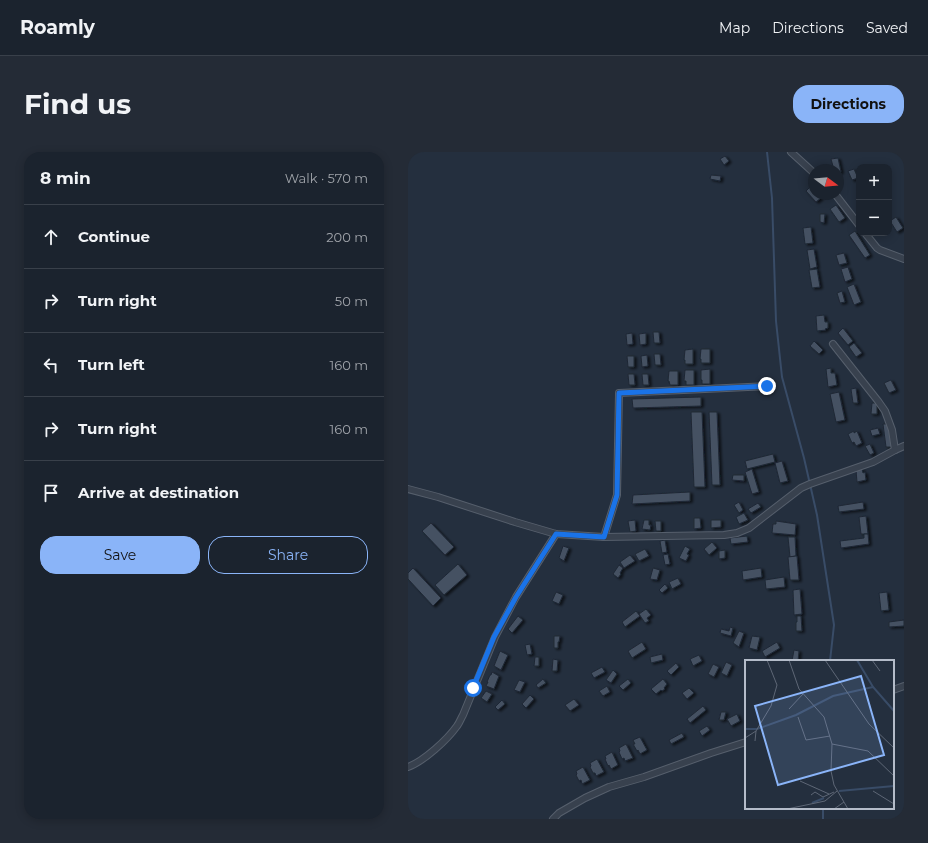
<!DOCTYPE html>
<html lang="en">
<head>
<meta charset="utf-8">
<style>
  :root { --surface:#1b232e; --page:#242b36; --text:#f1f3f6; --muted:#a0a4aa; --line:#39404a; --accent:#8ab4f8 }
  body { margin:0; font-family:Montserrat,sans-serif; background:var(--page); color:var(--text) }
  .controls { position:absolute; right:12px; top:12px; display:grid; overflow:hidden; border-radius:8px; box-shadow:0 2px 10px #0003 }
  .controls button { width:36px; height:36px; display:grid; place-items:center; padding:0; border:0; border-bottom:1px solid var(--line); background:var(--surface); color:var(--text); font:20px sans-serif }
  .compass { position:absolute; left:400px; top:12px; width:36px; height:36px; border-radius:50%; background:var(--surface); box-shadow:0 2px 10px #0003; rotate:106deg }
  .stop { position:absolute; width:12px; height:12px; margin:-9px; border:3px solid #1a73e8; border-radius:50%; background:#fff }
  .stop.end { background:#1a73e8; border-color:#fff; box-shadow:0 1px 4px #0008 }
  .list { margin:0; padding:0; list-style:none }
  h2 { display:flex; justify-content:space-between; align-items:center; height:52px; margin:0; padding:0 16px; font-size:17px }
  h2 small { font-size:13px; font-weight:400; color:var(--muted) }
  .list li { display:grid; grid-template-columns:26px 1fr auto; gap:12px; align-items:center; box-sizing:border-box; height:64px; padding:0 16px; border-top:1px solid var(--line) }
  .list b { display:block; font-size:15px; white-space:nowrap }
  .list em { font-size:13px; font-style:normal; color:var(--muted) }
  .actions { display:flex; gap:8px; padding:12px 16px }
  .actions a { flex:1; padding:9px 0; border:1px solid var(--accent); border-radius:16px; text-align:center; font-size:14px; color:var(--accent) }
  .actions .main { background:var(--accent); color:#111 }
  .icon { flex:none; width:22px; height:22px; fill:none; stroke:currentColor; stroke-width:2; stroke-linecap:round; stroke-linejoin:round }
  .map { position:relative; flex:none; width:496px; height:667px; overflow:hidden; border-radius:16px }
  header { display:flex; align-items:center; gap:24px; box-sizing:border-box; height:56px; padding:0 20px; background:var(--surface); border-bottom:1px solid var(--line) }
  header strong { font-size:19px }
  nav { display:flex; gap:22px; margin-inline-start:auto; font-size:14px }
  .intro { display:flex; align-items:center; justify-content:space-between; box-sizing:border-box; height:96px; padding:0 24px }
  h1 { margin:0; font-size:28px }
  .button { padding:10px 18px; border-radius:16px; background:var(--accent); color:#111; font-size:14px; font-weight:700 }
  main { display:flex; gap:24px; padding:0 24px }
  aside { flex:1; background:var(--surface); border-radius:16px; box-shadow:0 2px 10px #0003 }
  .map>svg:first-child { display:block }
  .lines { fill:none; stroke-linecap:round; stroke-linejoin:round }
  .stream { stroke:#394c67; stroke-width:2 }
  .building { fill:#455162; stroke:#1f2835; filter:url(#shadow) }
  .minor-casing { stroke:#565f6c; stroke-width:8 }
  .minor { stroke:#38414e; stroke-width:6 }
  .route { stroke:#1a73e8; stroke-width:5 }
  .inset-river { fill:none; stroke:#394c67; stroke-width:2 }
  .inset-road { fill:none; stroke:#5e6776; stroke-width:1 }
  .view { fill:#8ab4f8; fill-opacity:0.15; stroke:#8ab4f8; stroke-width:2 }
  .inset-edge { fill:none; stroke:#b4bcc9; stroke-width:2 }
</style>
</head>
<body>
<header>
<strong>Roamly</strong>
<nav><a>Map</a><a>Directions</a><a>Saved</a></nav>
</header>
<div class="intro"><h1>Find us</h1><a class="button">Directions</a></div>
<main>
<aside>
<h2>8 min<small>Walk · 570 m</small></h2>
<ul class="list">
<li><svg class="icon" aria-label="ahead" viewBox="0 0 24 24"><path d="M12 20V5M6 11l6-6 6 6"/></svg><div><b>Continue</b></div><em>200 m</em></li>
<li><svg class="icon" aria-label="right" viewBox="0 0 24 24"><path d="M7 20v-9h11M14 6l5 5-5 5"/></svg><div><b>Turn right</b></div><em>50 m</em></li>
<li><svg class="icon" aria-label="left" viewBox="0 0 24 24"><path d="M17 20v-9H6M10 6l-5 5 5 5"/></svg><div><b>Turn left</b></div><em>160 m</em></li>
<li><svg class="icon" aria-label="right" viewBox="0 0 24 24"><path d="M7 20v-9h11M14 6l5 5-5 5"/></svg><div><b>Turn right</b></div><em>160 m</em></li>
<li><svg class="icon" aria-label="arrive" viewBox="0 0 24 24"><path d="M6 21V4h12l-3 4 3 4H6"/></svg><div><b>Arrive at destination</b></div></li>
</ul>
<div class="actions"><a class="main">Save</a><a>Share</a></div>
</aside>
<div class="map">
<svg width="496" height="667" viewBox="0 0 496 667">
  <defs>
    <filter id="shadow"><feDropShadow dx="2.5" dy="1.5" stdDeviation="1" flood-color="#0009"/></filter>
  </defs>
  <rect width="100%" height="100%" fill="#242f3e"/>
  <g class="lines">
    <g class="stream">
      <polyline points="359,0 364,46 368,169 374,225 396,306 409,363 426,473 422,509"/>
      <polyline points="415,667 415,656"/>
    </g>
  </g>
  <g class="building">
    <polygon points="317,4 321,9 316,13 312,7"/>
    <polygon points="430,6 433,20 430,21 430,18 426,18 423,7"/>
    <polygon points="446,17 450,26 444,28 440,19"/>
    <polygon points="303,23 313,24 312,29 302,27"/>
    <polygon points="403,34 406,38 406,42 409,42 413,46 408,50 398,39"/>
    <polygon points="428,53 437,66 431,70 422,57"/>
    <polygon points="412,62 417,62 416,71 412,70"/>
    <polygon points="488,65 495,76 489,80 482,69"/>
    <polygon points="403,75 405,91 397,92 395,76"/>
    <polygon points="447,79 462,103 457,106 441,83"/>
    <polygon points="406,97 409,115 402,117 399,98"/>
    <polygon points="436,101 439,111 431,113 428,103"/>
    <polygon points="440,115 444,127 437,130 433,117"/>
    <polygon points="409,117 412,135 404,136 401,118"/>
    <polygon points="446,132 453,150 446,153 439,135"/>
    <polygon points="434,139 437,150 432,151 429,141"/>
    <polygon points="416,163 417,170 420,170 420,176 417,177 418,178 409,179 408,164"/>
    <polygon points="435,176 445,189 440,193 430,181"/>
    <polygon points="245,180 251,180 252,191 246,191"/>
    <polygon points="224,181 225,192 219,193 218,182"/>
    <polygon points="238,181 238,192 232,193 231,182"/>
    <polygon points="406,189 415,198 411,202 402,194"/>
    <polygon points="446,191 454,201 448,205 441,195"/>
    <polygon points="285,197 285,212 277,212 277,208 276,208 277,198"/>
    <polygon points="293,197 302,197 302,211 293,211 293,207 292,207"/>
    <polygon points="246,202 252,202 253,213 247,213"/>
    <polygon points="239,203 240,214 234,215 233,204"/>
    <polygon points="219,204 226,204 226,215 220,215"/>
    <polygon points="423,216 423,221 427,221 429,233 420,235 418,217"/>
    <polygon points="302,217 302,232 294,232 294,228 293,228 293,218"/>
    <polygon points="277,218 286,218 286,233 278,233 278,229 276,229"/>
    <polygon points="261,219 270,219 270,233 262,233 261,229 260,229"/>
    <polygon points="220,222 226,222 227,233 221,233"/>
    <polygon points="234,222 240,222 241,233 235,233"/>
    <polygon points="483,228 488,238 481,241 476,231"/>
    <polygon points="448,236 450,251 445,251 443,237"/>
    <polygon points="431,240 437,268 428,270 422,242"/>
    <polygon points="293,245 293,254 225,256 224,247"/>
    <polygon points="464,251 469,251 469,262 463,262"/>
    <polygon points="283,260 294,260 297,335 286,335"/>
    <polygon points="301,260 309,260 312,333 304,333"/>
    <polygon points="475,272 481,272 484,295 478,295"/>
    <polygon points="470,276 472,282 464,284 462,278"/>
    <polygon points="446,279 446,281 449,279 454,291 448,294 446,290 444,291 440,282"/>
    <polygon points="462,292 466,301 462,303 457,294"/>
    <polygon points="365,302 367,310 339,317 337,309"/>
    <polygon points="374,309 380,329 372,331 367,311"/>
    <polygon points="344,317 351,340 344,342 337,320"/>
    <polygon points="454,317 455,321 457,320 458,328 449,330 448,318"/>
    <polygon points="325,323 336,323 336,329 324,328"/>
    <polygon points="282,340 282,349 224,352 225,343"/>
    <polygon points="331,350 335,358 331,361 326,353"/>
    <polygon points="455,350 456,357 431,360 430,354"/>
    <polygon points="350,351 353,355 343,361 340,357"/>
    <polygon points="336,361 340,368 331,372 328,365"/>
    <polygon points="458,364 460,382 453,382 451,365"/>
    <polygon points="286,366 292,366 293,376 286,377"/>
    <polygon points="227,368 228,379 222,380 220,369"/>
    <polygon points="236,368 241,368 241,373 243,373 242,378 234,377"/>
    <polygon points="303,368 313,368 313,375 303,376"/>
    <polygon points="247,369 253,369 253,379 248,379"/>
    <polygon points="368,369 388,372 387,383 364,381 365,372 368,372"/>
    <polygon points="23,371 46,395 37,403 14,379"/>
    <polygon points="456,382 460,382 461,392 433,396 432,389 456,386"/>
    <polygon points="339,384 340,390 323,392 322,386"/>
    <polygon points="380,385 387,385 388,404 382,405"/>
    <polygon points="257,388 259,400 254,401 252,389"/>
    <polygon points="304,390 309,396 301,403 296,397"/>
    <polygon points="155,394 161,396 156,409 151,406"/>
    <polygon points="277,394 282,397 279,402 281,403 278,409 271,406"/>
    <polygon points="237,397 241,404 231,409 227,402"/>
    <polygon points="317,398 317,406 311,407 311,399"/>
    <polygon points="260,402 262,412 257,413 255,403"/>
    <polygon points="222,403 227,409 216,416 212,410"/>
    <polygon points="388,404 389,404 391,428 382,428 380,405"/>
    <polygon points="50,412 59,423 36,443 27,433"/>
    <polygon points="211,413 215,416 212,421 213,422 210,426 205,422"/>
    <polygon points="5,416 33,446 25,454 0,427 0,421"/>
    <polygon points="245,416 252,418 249,428 242,427"/>
    <polygon points="353,416 354,425 335,428 334,419"/>
    <polygon points="376,425 377,435 358,437 357,428"/>
    <polygon points="270,426 273,432 264,437 261,430"/>
    <polygon points="257,432 260,436 254,441 251,438"/>
    <polygon points="392,437 394,462 386,463 385,438"/>
    <polygon points="148,440 155,443 151,452 144,449"/>
    <polygon points="479,440 481,458 473,459 471,441"/>
    <polygon points="238,457 243,463 239,466 241,469 237,471 231,462"/>
    <polygon points="228,459 232,464 217,475 214,470"/>
    <polygon points="110,464 115,468 104,481 100,477"/>
    <polygon points="389,464 393,464 394,479 388,479 388,470 389,470"/>
    <polygon points="496,468 496,474 481,475 481,470"/>
    <polygon points="322,475 325,476 323,484 312,481 313,477 321,479"/>
    <polygon points="331,479 336,481 331,495 325,491"/>
    <polygon points="146,484 152,484 151,490 150,490 150,496 146,496"/>
    <polygon points="344,484 352,485 349,498 341,496"/>
    <polygon points="234,490 238,497 224,506 220,499"/>
    <polygon points="369,490 372,496 357,505 354,499"/>
    <polygon points="122,492 124,502 119,503 117,493"/>
    <polygon points="386,498 391,499 390,509 384,509"/>
    <polygon points="92,499 100,503 93,518 86,514"/>
    <polygon points="254,502 255,508 243,511 242,505"/>
    <polygon points="291,503 294,509 285,514 282,507"/>
    <polygon points="127,505 131,505 131,514 126,514"/>
    <polygon points="145,507 150,508 149,519 144,519"/>
    <polygon points="318,510 324,513 319,524 313,521"/>
    <polygon points="268,511 271,515 263,523 259,519"/>
    <polygon points="305,512 311,515 306,525 300,522"/>
    <polygon points="194,515 197,520 186,526 183,521"/>
    <polygon points="205,518 209,522 203,531 198,528"/>
    <polygon points="84,520 91,524 86,537 78,534 80,530 79,530 82,523 83,523"/>
    <polygon points="135,527 138,531 130,536 128,533"/>
    <polygon points="220,527 223,531 215,538 211,534"/>
    <polygon points="255,527 259,532 256,536 257,537 254,539 253,538 248,542 243,537"/>
    <polygon points="111,528 117,530 112,540 106,538"/>
    <polygon points="199,534 202,540 195,544 191,539"/>
    <polygon points="281,536 286,541 279,547 274,541"/>
    <polygon points="78,539 84,542 79,550 73,546"/>
    <polygon points="122,543 126,547 118,556 114,552"/>
    <polygon points="166,547 171,553 162,559 157,553"/>
    <polygon points="94,548 97,552 90,558 87,555"/>
    <polygon points="295,554 298,558 282,571 279,567"/>
    <polygon points="313,560 318,560 316,568 311,568"/>
    <polygon points="329,562 332,569 323,574 319,567"/>
    <polygon points="299,574 302,578 294,584 291,579"/>
    <polygon points="274,581 276,585 263,592 261,588"/>
    <polygon points="232,585 239,598 232,602 230,598 229,599 225,592 227,592 225,588"/>
    <polygon points="218,592 225,606 217,609 216,606 214,607 211,600 212,599 211,596"/>
    <polygon points="204,600 210,613 203,617 201,613 200,614 197,607 198,607 197,604"/>
    <polygon points="189,607 196,620 188,624 187,621 185,621 182,615 183,614 182,611"/>
    <polygon points="175,615 182,628 174,632 173,628 171,629 168,623 169,622 168,619"/>
  </g>
  <g class="lines">
    <g class="minor-casing">
      <g id="minor">
        <polyline points="383,0 406,21"/>
        <polyline points="427,42 451,73"/>
        <polyline points="457,81 469,96 472,98 496,107"/>
        <polyline points="425,192 470,249 477,259 484,278 487,298"/>
        <polyline points="0,337 30,345 107,370 148,382 196,385 316,383 329,381 341,376 393,336 402,332 465,310 487,298 496,294"/>
        <polyline points="196,385 209,343 211,241 359,234"/>
        <polyline points="485,538 496,534"/>
        <path d="M 0,615 C 16,609 39,588 49,574 C 52,570 53,566 55,563 L 87,485 L 108,445 L 148,382"/>
        <polyline points="145,667 151,661 177,646 201,635 236,625 303,601 338,590"/>
      </g>
    </g>
    <use href="#minor" class="minor"/>
  </g>
  <g class="lines">
    <polyline class="route" points="65,536 86,485 108,445 148,382 196,385 209,343 211,241 359,234"/>
  </g>
  <g transform="translate(337 508)">
    <rect width="149" height="149" fill="#242f3e"/>
    <path class="inset-river" d="M 112,0 L 128,27 L 149,51M 0,69 L 12,69 L 51,55 L 88,36 L 128,27M 94,131 L 149,126M 67,143 L 79,138"/>
    <path class="inset-road" d="M 44,0 L 54,29 L 79,57 L 87,84 L 86,111 L 89,125 L 103,149M 80,0 L 124,64 L 149,88M 127,0 L 135,11M 44,49 L 58,34M 53,57 L 61,80 L 85,76M 0,78 L 11,71M 10,81 L 11,71 L 26,46 L 32,25 L 22,0M 87,84 L 123,91 L 149,116M 55,121 L 84,134M 128,131 L 149,144M 66,135 L 70,132 L 78,137 L 89,132M 42,149 L 80,141 L 92,131M 89,149 L 99,142"/>
    <path class="view" d="M 116,16 L 139,95 L 33,125 L 10,46 Z"/>
    <rect width="149" height="149" class="inset-edge"/>
  </g>
</svg>
<div class="controls">
<button>+</button>
<button>−</button>
</div>
<svg class="compass" viewBox="-18 -18 36 36"><path d="M0-13l5 13h-10z" fill="#e53935"/><path d="M0 13l5-13h-10z" fill="#a0a4aa"/></svg>
<div class="stop" style="left:65px;top:536px"></div>
<div class="stop end" style="left:359px;top:234px"></div>
</div>
</main>
</body>
</html>
